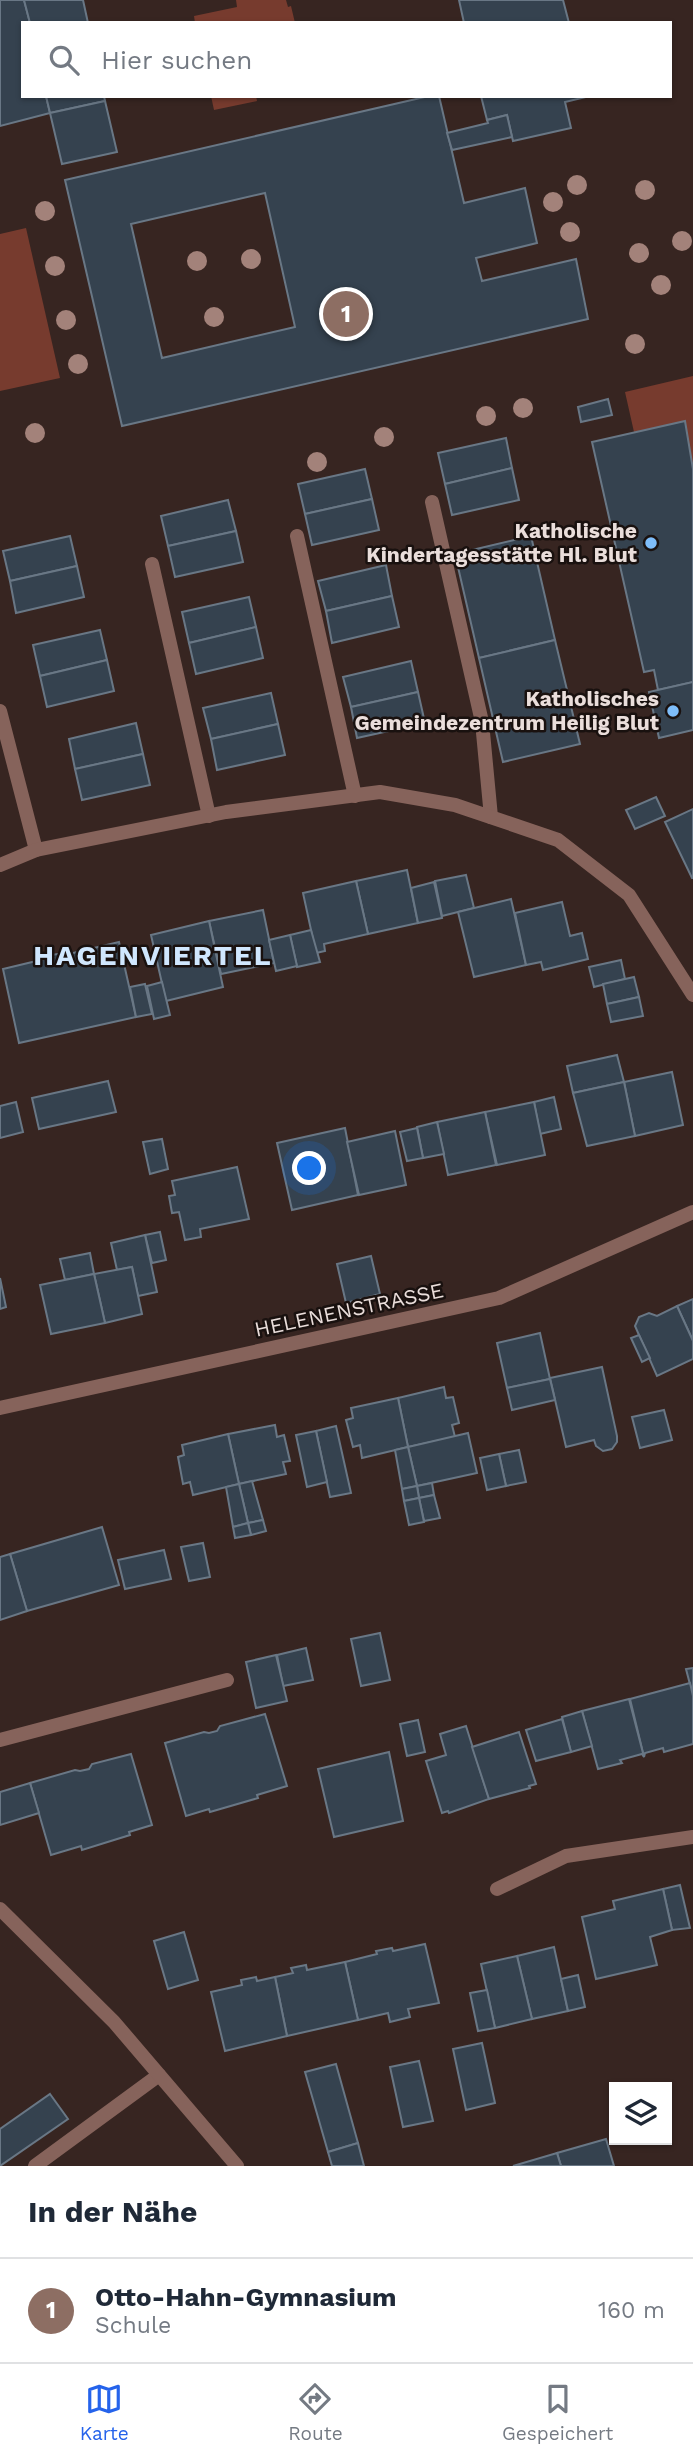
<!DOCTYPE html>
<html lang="de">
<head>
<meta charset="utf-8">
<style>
  :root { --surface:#fff; --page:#f6f6f7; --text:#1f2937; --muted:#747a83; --line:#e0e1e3; --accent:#2563eb }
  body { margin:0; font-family:"Work Sans",sans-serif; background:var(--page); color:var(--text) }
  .controls { position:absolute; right:21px; bottom:21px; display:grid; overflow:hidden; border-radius:0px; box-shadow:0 2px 5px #0004 }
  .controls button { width:63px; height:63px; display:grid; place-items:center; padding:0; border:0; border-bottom:2px solid var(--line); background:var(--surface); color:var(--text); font:35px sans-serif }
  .you { position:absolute; left:310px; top:1169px; width:24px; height:24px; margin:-18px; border:5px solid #fff; border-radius:50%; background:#1a73e8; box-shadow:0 0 0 10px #1a73e833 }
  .badge { display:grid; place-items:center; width:46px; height:46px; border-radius:50%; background:var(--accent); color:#fff; font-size:23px; font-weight:700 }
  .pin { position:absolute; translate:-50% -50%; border:4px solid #fff; box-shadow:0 2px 7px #0006 }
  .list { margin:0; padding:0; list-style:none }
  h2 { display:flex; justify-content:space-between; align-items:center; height:91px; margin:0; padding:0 28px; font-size:30px }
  h2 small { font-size:23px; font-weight:400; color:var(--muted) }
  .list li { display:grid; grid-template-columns:46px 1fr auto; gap:21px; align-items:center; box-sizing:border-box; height:105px; padding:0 28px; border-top:2px solid var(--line) }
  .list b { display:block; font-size:26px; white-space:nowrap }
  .list p { margin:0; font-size:23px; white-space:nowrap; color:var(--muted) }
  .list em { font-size:23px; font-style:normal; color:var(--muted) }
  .icon { flex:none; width:38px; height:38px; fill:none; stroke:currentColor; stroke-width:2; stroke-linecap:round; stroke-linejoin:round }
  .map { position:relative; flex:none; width:693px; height:2166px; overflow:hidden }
  .search { position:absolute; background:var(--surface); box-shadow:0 2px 5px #0004; left:21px; right:21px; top:21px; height:77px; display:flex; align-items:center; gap:18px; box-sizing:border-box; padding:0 24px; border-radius:0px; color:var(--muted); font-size:26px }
  .sheet { height:196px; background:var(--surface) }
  nav { display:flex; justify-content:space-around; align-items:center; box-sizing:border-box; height:98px; border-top:2px solid var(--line); background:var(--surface); font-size:19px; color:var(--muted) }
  nav a { display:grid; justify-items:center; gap:4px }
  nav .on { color:var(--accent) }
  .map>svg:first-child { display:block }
  .green { fill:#773b2e }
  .building { fill:#35424f; stroke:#697785; stroke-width:2; fill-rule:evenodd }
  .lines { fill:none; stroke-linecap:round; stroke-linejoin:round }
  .lane { stroke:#86635b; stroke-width:14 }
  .street { stroke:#86635b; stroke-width:14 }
  .tree { fill:#a3827a }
  .poi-dot { fill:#7ebdf9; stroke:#19110f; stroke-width:2.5 }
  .labels { text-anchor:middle; stroke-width:5; stroke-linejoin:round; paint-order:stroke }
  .poi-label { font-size:21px; font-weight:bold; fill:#eadedb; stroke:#19110f; text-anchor:end }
  .street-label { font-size:21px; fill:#eadedb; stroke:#19110f }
  .district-label { font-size:28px; font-weight:bold; letter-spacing:2px; fill:#d0e7fe; stroke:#19110f }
</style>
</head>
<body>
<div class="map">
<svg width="693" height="2166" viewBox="0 0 693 2166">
  <rect width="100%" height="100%" fill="#372521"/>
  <g class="green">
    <polygon points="236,0 286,0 288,7 291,6 295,23 195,23 194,16 237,7"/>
    <polygon points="211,96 256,96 257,101 214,110"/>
    <polygon points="26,228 60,378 0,391 0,234"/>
    <polygon points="693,376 693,469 685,421 634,432 625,392"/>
  </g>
  <g class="building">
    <polygon points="0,0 24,0 30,23 23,23 23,96 46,96 50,113 0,126"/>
    <polygon points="24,0 83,0 88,23 30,23"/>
    <polygon points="459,0 563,0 569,23 464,23"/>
    <polygon points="46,96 104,96 105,101 50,113"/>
    <path d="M 429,96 L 439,96 L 464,203 L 525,188 L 537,243 L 476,258 L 482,281 L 576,259 L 588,319 L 122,426 L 65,180 ZM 265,193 L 295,327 L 162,358 L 131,224 Z"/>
    <polygon points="481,96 586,96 586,97 565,102 571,128 513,141 507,115 487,120"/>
    <polygon points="105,101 117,152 62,164 50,113"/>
    <polygon points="507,115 512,137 452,150 447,133 488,123 487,120"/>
    <polygon points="608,399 612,415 581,422 578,407"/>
    <polygon points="685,421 693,469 693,682 658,690 654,670 644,672 592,442"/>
    <polygon points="506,438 512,468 445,484 438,453"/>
    <polygon points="512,468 519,500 452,515 445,484"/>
    <polygon points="365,469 372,499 305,514 298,484"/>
    <polygon points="372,499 379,530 312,545 305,514"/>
    <polygon points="228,500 236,531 168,546 161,516"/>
    <polygon points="236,531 243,562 175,577 168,546"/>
    <polygon points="70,536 77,566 10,581 3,551"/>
    <polygon points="531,536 555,640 479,658 455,554"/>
    <polygon points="386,565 392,596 326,611 318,581"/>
    <polygon points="77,566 84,597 16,613 10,581"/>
    <polygon points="392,596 399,627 332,643 326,611"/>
    <polygon points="249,597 256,627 189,643 182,612"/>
    <polygon points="256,627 263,658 196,674 189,643"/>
    <polygon points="100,630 107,660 40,676 33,645"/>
    <polygon points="555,640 580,744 503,762 479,658"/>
    <polygon points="107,660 114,691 47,707 40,676"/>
    <polygon points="411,661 418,692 351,707 343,677"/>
    <polygon points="693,682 693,730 659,738 649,692"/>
    <polygon points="418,692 425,723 357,738 351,707"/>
    <polygon points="271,693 278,724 211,739 203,708"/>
    <polygon points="136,723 143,754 75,769 69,739"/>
    <polygon points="278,724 285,755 217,770 211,739"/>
    <polygon points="143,754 150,785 82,800 75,769"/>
    <polygon points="656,797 665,816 635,829 626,810"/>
    <polygon points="693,809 693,878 692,878 665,822"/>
    <polygon points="407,870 418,923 368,934 356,881"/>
    <polygon points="466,875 474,908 442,916 435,881"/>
    <polygon points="356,881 368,934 324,944 325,951 316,953 303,893"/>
    <polygon points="434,882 442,918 418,923 411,888"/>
    <polygon points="511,899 526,965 474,977 458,912"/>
    <polygon points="562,902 570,936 582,933 588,959 543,970 541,962 526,965 515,913"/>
    <polygon points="263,910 274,963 221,974 209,921"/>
    <polygon points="209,921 223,987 166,1001 151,935"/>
    <polygon points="311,930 320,962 297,967 290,935"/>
    <polygon points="290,935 297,966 276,971 269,940"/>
    <polygon points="119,942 136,1017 19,1043 3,969 53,957 52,955 68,952 69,954"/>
    <polygon points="621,960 625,979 594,987 589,967"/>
    <polygon points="634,977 639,997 607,1004 603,984"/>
    <polygon points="162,982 170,1015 154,1019 147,986"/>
    <polygon points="145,984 152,1014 136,1017 130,987"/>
    <polygon points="639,997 643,1016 611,1022 607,1004"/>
    <polygon points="617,1055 624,1082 573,1093 567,1066"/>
    <polygon points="672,1072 683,1125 635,1136 624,1082"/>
    <polygon points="108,1081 116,1112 39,1129 32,1098"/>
    <polygon points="624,1082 635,1136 587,1146 573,1093"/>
    <polygon points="554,1097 561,1129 540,1134 534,1102"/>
    <polygon points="16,1102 23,1132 0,1138 0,1106"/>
    <polygon points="534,1102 545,1155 497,1165 485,1112"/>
    <polygon points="485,1112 496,1165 448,1175 437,1122"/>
    <polygon points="437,1122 444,1154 423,1158 417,1127"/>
    <polygon points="345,1128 358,1195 292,1210 277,1143"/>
    <polygon points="417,1128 423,1158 407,1161 400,1132"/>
    <polygon points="395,1131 406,1185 359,1195 347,1142"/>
    <polygon points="162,1139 168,1169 150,1174 143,1142"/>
    <polygon points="237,1167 249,1219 200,1229 201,1237 185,1240 179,1212 172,1213 169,1196 175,1195 172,1181"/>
    <polygon points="160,1232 166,1260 152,1263 145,1235"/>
    <polygon points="145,1235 157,1292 138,1296 132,1267 117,1270 111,1243"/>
    <polygon points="90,1253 94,1274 65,1280 60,1259"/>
    <polygon points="371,1256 380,1294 346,1303 337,1264"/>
    <polygon points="132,1267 142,1314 105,1323 94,1274"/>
    <polygon points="94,1274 105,1323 51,1334 40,1285"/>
    <polygon points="0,1278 6,1307 0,1309"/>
    <polygon points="693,1299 693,1341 677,1306"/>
    <polygon points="677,1306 693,1341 693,1359 657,1376 635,1326 639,1317 649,1313 657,1316"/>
    <polygon points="540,1333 550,1379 507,1388 497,1343"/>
    <polygon points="639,1335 650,1358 642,1362 631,1338"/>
    <polygon points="602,1367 617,1436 617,1442 612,1449 603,1451 596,1446 594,1440 566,1447 550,1378"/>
    <polygon points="550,1379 555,1400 512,1410 507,1388"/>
    <polygon points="444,1387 446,1398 453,1397 459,1423 452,1425 455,1437 408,1447 398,1398"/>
    <polygon points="398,1398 408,1447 362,1458 360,1445 353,1447 346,1420 353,1418 351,1408"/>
    <polygon points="664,1410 672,1440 640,1448 632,1417"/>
    <polygon points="275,1425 277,1437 284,1435 290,1461 283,1462 286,1474 239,1484 228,1434"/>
    <polygon points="336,1426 351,1493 330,1497 316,1431"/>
    <polygon points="316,1431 327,1482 307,1487 296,1435"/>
    <polygon points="468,1433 477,1473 417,1486 408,1447"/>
    <polygon points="228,1434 239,1484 193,1495 190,1482 183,1484 178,1457 184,1455 182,1445"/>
    <polygon points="408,1447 417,1486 402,1489 395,1450"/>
    <polygon points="519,1450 526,1482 506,1486 499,1454"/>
    <polygon points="499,1454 506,1486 487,1490 480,1458"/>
    <polygon points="252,1481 263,1520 248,1523 239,1484"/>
    <polygon points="432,1483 434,1495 419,1498 417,1486"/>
    <polygon points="239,1484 248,1523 233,1527 226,1487"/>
    <polygon points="417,1486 419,1498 404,1501 402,1489"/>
    <polygon points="434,1495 440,1518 424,1521 419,1498"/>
    <polygon points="419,1498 424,1522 409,1525 404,1501"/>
    <polygon points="263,1520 266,1531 251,1535 248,1523"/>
    <polygon points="248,1523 251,1535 235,1538 233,1527"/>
    <polygon points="102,1527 119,1585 27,1611 10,1554"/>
    <polygon points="203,1543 210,1577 189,1581 181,1547"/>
    <polygon points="164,1550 171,1579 125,1589 118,1560"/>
    <polygon points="10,1554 27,1611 0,1620 0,1557"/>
    <polygon points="380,1633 390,1680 361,1686 351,1639"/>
    <polygon points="306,1648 313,1680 283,1686 277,1655"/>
    <polygon points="276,1655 287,1701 256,1708 246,1662"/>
    <polygon points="693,1668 693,1696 686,1669"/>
    <polygon points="690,1683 693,1696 693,1744 664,1752 663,1748 645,1753 644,1757 630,1699"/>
    <polygon points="629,1699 644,1757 642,1754 620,1760 622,1763 598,1769 582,1711"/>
    <polygon points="582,1711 592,1746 571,1752 562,1717"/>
    <polygon points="265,1714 287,1786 257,1795 258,1798 210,1812 209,1809 186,1816 165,1743 204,1732 209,1733 217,1731 220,1726"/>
    <polygon points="562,1719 571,1752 536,1761 526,1730"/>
    <polygon points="418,1720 425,1752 407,1756 400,1724"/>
    <polygon points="466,1726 489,1799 449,1813 448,1811 442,1813 426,1761 446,1755 440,1734"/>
    <polygon points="519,1732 536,1784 529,1786 530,1788 489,1799 472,1747"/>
    <polygon points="389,1752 403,1821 334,1837 318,1769"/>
    <polygon points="131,1754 152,1825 129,1832 130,1835 82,1850 81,1846 51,1855 30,1783 75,1770 80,1771 89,1769 92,1764"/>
    <polygon points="30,1783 39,1813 0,1825 0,1792"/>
    <polygon points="680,1885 690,1928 672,1930 663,1889"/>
    <polygon points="663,1889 672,1930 650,1937 657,1965 596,1979 582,1917 615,1909 613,1901"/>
    <polygon points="184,1932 198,1980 168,1989 154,1941"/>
    <polygon points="425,1944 439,2003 408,2009 410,2017 390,2022 388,2013 358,2020 345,1962 377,1954 376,1951 392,1948 393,1951"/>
    <polygon points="554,1947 568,2011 532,2019 517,1956"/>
    <polygon points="517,1956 532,2019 495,2028 481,1964"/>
    <polygon points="345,1962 358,2020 287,2036 275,1977 293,1973 291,1968 306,1965 307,1970"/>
    <polygon points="578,1975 585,2007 568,2011 561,1979"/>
    <polygon points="256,1977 257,1981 275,1977 287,2036 225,2051 211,1992 242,1985 241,1980"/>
    <polygon points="487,1990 495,2028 478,2031 470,1993"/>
    <polygon points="482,2043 495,2103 466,2110 453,2049"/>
    <polygon points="419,2061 433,2121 403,2127 390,2067"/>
    <polygon points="336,2064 358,2143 328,2152 305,2072"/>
    <polygon points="50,2094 68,2119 0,2166 0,2129"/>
    <polygon points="606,2139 614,2166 561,2166 557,2153"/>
    <polygon points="358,2143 364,2166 332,2166 328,2152"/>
    <polygon points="557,2153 561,2166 513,2166"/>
  </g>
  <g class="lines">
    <g class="lane">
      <polyline points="432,502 482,722 491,817"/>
      <polyline points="297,536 355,796"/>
      <polyline points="152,564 209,816"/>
      <polyline points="0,1740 227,1680"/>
      <polyline points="35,2166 159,2075"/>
    </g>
    <g class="street">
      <polyline points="0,711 36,850"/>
      <polyline points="0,865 36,850 226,812 380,792 455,805 558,840 629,895 693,995"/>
      <polyline points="0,1408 499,1298 693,1212"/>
      <polyline points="497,1889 566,1856 693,1837"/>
      <polyline points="0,1909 114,2022 237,2166"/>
    </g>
  </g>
  <g class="tree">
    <circle cx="577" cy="185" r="10"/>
    <circle cx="645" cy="190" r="10"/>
    <circle cx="553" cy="202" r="10"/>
    <circle cx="45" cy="211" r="10"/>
    <circle cx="570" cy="232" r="10"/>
    <circle cx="682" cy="241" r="10"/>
    <circle cx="639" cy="253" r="10"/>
    <circle cx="251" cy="259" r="10"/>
    <circle cx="197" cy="261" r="10"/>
    <circle cx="55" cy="266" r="10"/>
    <circle cx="661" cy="285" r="10"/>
    <circle cx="214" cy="317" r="10"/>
    <circle cx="66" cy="320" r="10"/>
    <circle cx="635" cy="344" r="10"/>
    <circle cx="78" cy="364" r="10"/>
    <circle cx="523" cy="408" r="10"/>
    <circle cx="486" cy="416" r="10"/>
    <circle cx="35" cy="433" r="10"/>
    <circle cx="384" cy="437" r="10"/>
    <circle cx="317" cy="462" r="10"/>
  </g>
  <g class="poi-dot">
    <circle cx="651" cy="543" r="7"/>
    <circle cx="673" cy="711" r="7"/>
  </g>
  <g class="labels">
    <g class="poi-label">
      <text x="637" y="538">Katholische<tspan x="637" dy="24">Kindertagesstätte Hl. Blut</tspan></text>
      <text x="659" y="706">Katholisches<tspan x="659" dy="24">Gemeindezentrum Heilig Blut</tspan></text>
    </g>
    <g class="street-label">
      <text transform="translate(349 1310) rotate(-12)" y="7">HELENENSTRASSE</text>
    </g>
    <g class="district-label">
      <text x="153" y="965">HAGENVIERTEL</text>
    </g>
  </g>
</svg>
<div class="controls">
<button><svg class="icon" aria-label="layers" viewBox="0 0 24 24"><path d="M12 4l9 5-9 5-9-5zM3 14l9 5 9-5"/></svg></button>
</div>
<div class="you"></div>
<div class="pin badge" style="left:346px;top:314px;background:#8d6e63">1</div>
<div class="search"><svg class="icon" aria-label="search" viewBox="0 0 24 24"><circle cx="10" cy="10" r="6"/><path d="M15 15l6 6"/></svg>Hier suchen</div>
</div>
<section class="sheet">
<h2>In der Nähe<small></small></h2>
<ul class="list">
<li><span class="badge" style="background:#8d6e63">1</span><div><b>Otto-Hahn-Gymnasium</b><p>Schule</p></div><em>160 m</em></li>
</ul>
</section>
<nav>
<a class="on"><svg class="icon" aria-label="map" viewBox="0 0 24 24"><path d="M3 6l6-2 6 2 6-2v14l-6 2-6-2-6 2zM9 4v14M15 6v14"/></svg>Karte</a>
<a><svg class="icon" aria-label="directions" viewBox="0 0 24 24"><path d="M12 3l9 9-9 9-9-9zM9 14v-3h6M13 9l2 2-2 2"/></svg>Route</a>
<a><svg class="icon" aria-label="saved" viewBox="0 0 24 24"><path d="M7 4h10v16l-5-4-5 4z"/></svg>Gespeichert</a>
</nav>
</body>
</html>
